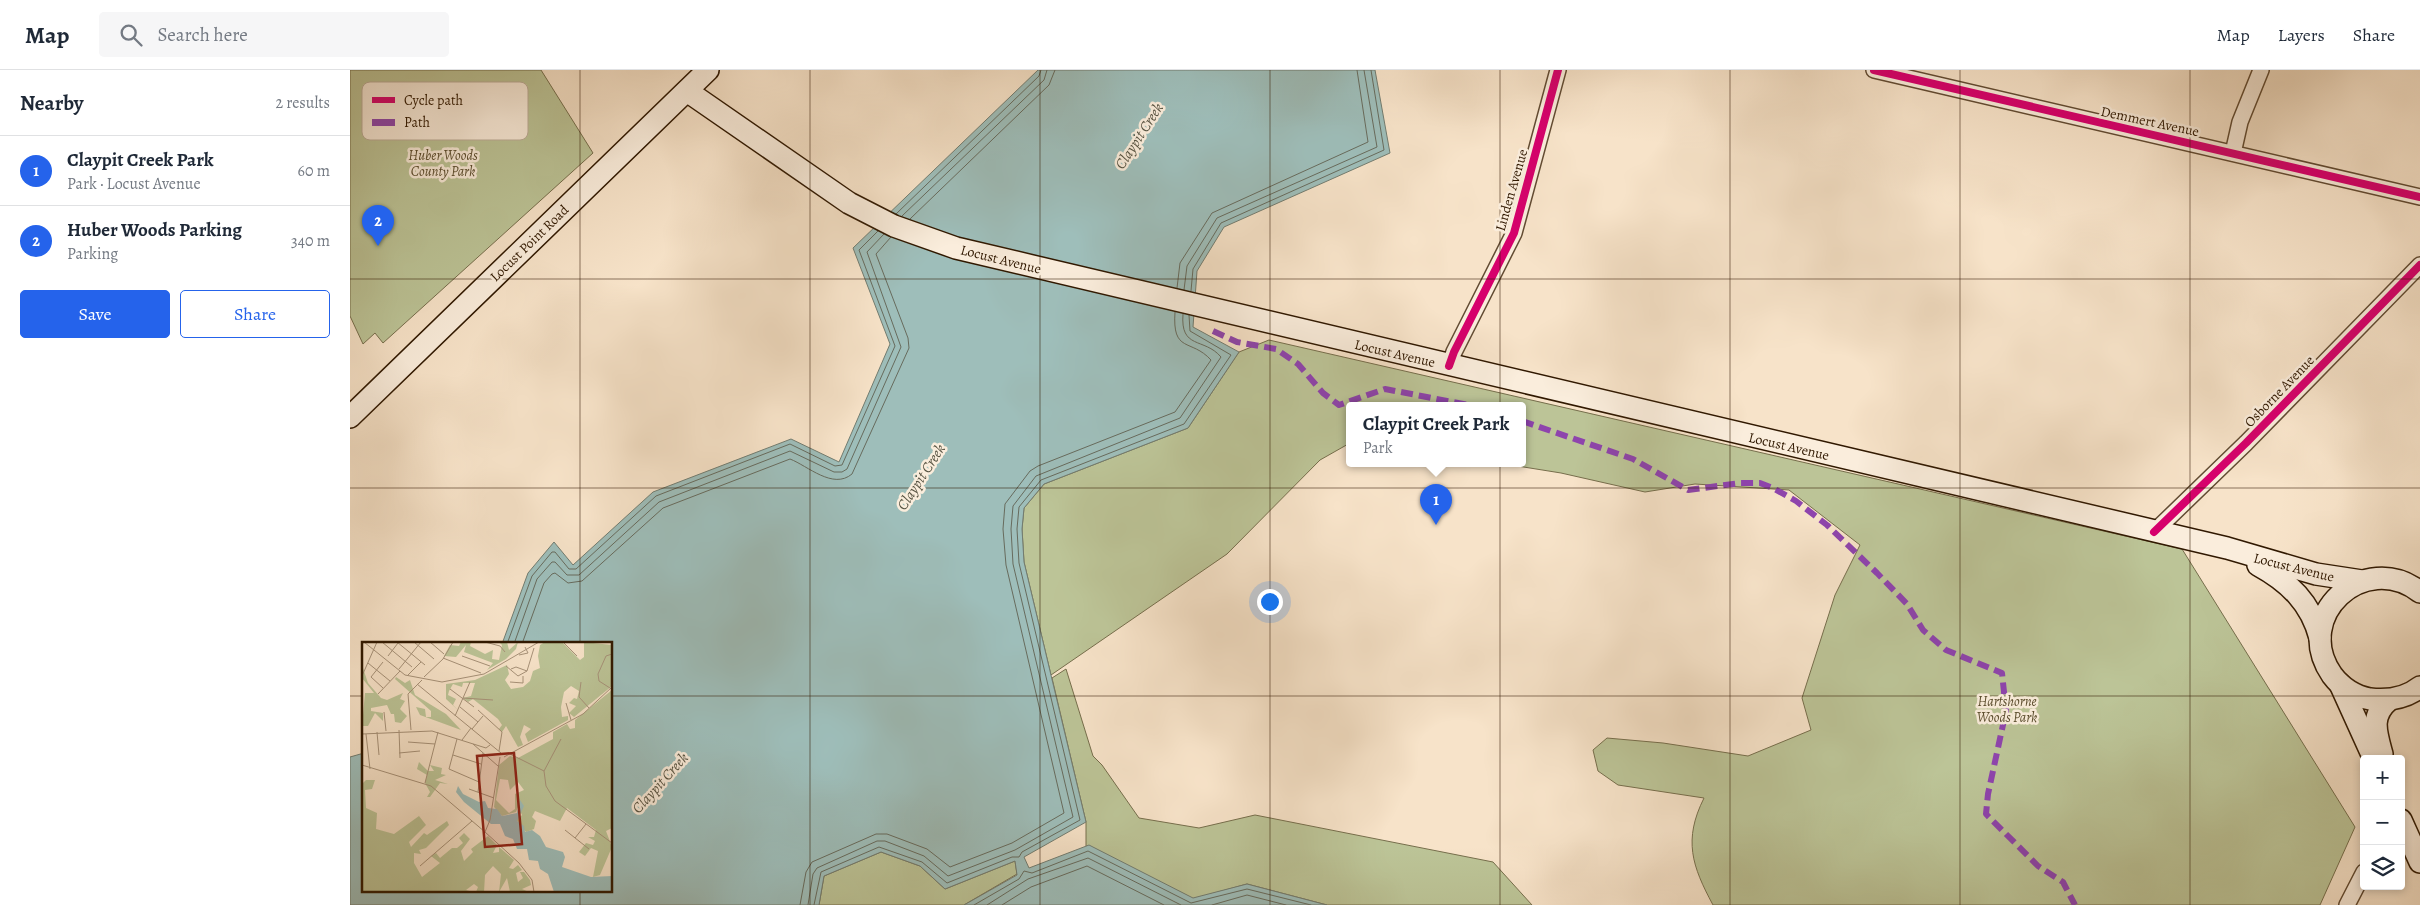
<!DOCTYPE html>
<html lang="en">
<head>
<meta charset="utf-8">
<style>
  :root { --surface:#fff; --page:#f6f6f7; --text:#1f2937; --muted:#747a83; --line:#e0e1e3; --accent:#2563eb }
  body { margin:0; font-family:Alegreya,serif; background:var(--page); color:var(--text) }
  .controls { position:absolute; right:15px; bottom:15px; display:grid; overflow:hidden; border-radius:5px; box-shadow:0 2px 8px #0003 }
  .controls button { width:45px; height:45px; display:grid; place-items:center; padding:0; border:0; border-bottom:1px solid var(--line); background:var(--surface); color:var(--text); font:25px sans-serif }
  .you { position:absolute; left:919px; top:531px; width:18px; height:18px; margin:-12px; border:4px solid #fff; border-radius:50%; background:#1a73e8; box-shadow:0 0 0 8px #1a73e833 }
  .badge { display:grid; place-items:center; width:32px; height:32px; border-radius:50%; background:var(--accent); color:#fff; font-size:16px; font-weight:700 }
  .pin { position:absolute; translate:-50% -41px; filter:drop-shadow(0 1px 2px #0008) }
  .pin::after { content:''; position:absolute; top:26px; width:18px; height:15px; background:inherit; clip-path:polygon(0 0,100% 0,50% 100%) }
  .popup { position:absolute; left:996px; top:332px; width:180px; height:65px; box-sizing:border-box; display:grid; place-content:center; border-radius:5px; background:var(--surface); filter:drop-shadow(0 1px 4px #0005); font-size:16px; white-space:nowrap; color:var(--muted) }
  .popup b { font-size:19px; color:var(--text) }
  .popup::after { content:''; position:absolute; left:50%; top:100%; margin-left:-10px; border:10px solid transparent; border-top-color:var(--surface) }
  .list { margin:0; padding:0; list-style:none }
  h2 { display:flex; justify-content:space-between; align-items:center; height:65px; margin:0; padding:0 20px; font-size:21px }
  h2 small { font-size:16px; font-weight:400; color:var(--muted) }
  .list li { display:grid; grid-template-columns:32px 1fr auto; gap:15px; align-items:center; box-sizing:border-box; height:70px; padding:0 20px; border-top:1px solid var(--line) }
  .list b { display:block; font-size:19px; white-space:nowrap }
  .list p { margin:0; font-size:16px; white-space:nowrap; color:var(--muted) }
  .list em { font-size:16px; font-style:normal; color:var(--muted) }
  .actions { display:flex; gap:10px; padding:15px 20px }
  .actions a { flex:1; padding:11px 0; border:1px solid var(--accent); border-radius:5px; text-align:center; font-size:18px; color:var(--accent) }
  .actions .main { background:var(--accent); color:#fff }
  .icon { flex:none; width:28px; height:28px; fill:none; stroke:currentColor; stroke-width:2; stroke-linecap:round; stroke-linejoin:round }
  .map { position:relative; flex:none; width:2070px; height:835px; overflow:hidden }
  header { display:flex; align-items:center; gap:30px; box-sizing:border-box; height:70px; padding:0 25px; background:var(--surface); border-bottom:1px solid var(--line) }
  header strong { font-size:24px }
  nav { display:flex; gap:28px; margin-inline-start:auto; font-size:18px }
  .search { width:350px; height:45px; background:var(--page); display:flex; align-items:center; gap:12px; box-sizing:border-box; padding:0 18px; border-radius:5px; color:var(--muted); font-size:19px }
  main { display:flex }
  aside { flex:1; background:var(--surface) }
  .map>svg:first-child { display:block }
  .green { fill:#bcc497; stroke:#766e4c }
  .water { fill:#9ebeba; stroke:#727c70 }
  .lines { fill:none; stroke-linecap:round; stroke-linejoin:round }
  .shore { stroke:#676b5d; stroke-width:1 }
  .street-casing { stroke:#624b32; stroke-width:18 }
  .secondary-casing { stroke:#301800; stroke-width:24 }
  .street { stroke:#faeddc; stroke-width:15 }
  .secondary { stroke:#faeddc; stroke-width:21 }
  .quiet { stroke:#8e44ad; stroke-width:6; stroke-dasharray:12 6; stroke-linecap:butt }
  .cycleway-casing { stroke:#faeddc; stroke-width:11 }
  .cycleway { stroke:#d6006c; stroke-width:8 }
  .grid { fill:none; stroke:#301800; stroke-width:1; stroke-opacity:0.55 }
  .labels { text-anchor:middle; stroke-width:5; stroke-linejoin:round; paint-order:stroke }
  .street-label { font-size:14px; fill:#301800; stroke:#faeddc }
  .park-label { font-size:14px; font-style:italic; fill:#5a4c2d; stroke:#faeddc }
  .water-label { font-size:15px; font-style:italic; fill:#565241; stroke:#faeddc }
  .inset-road { fill:none; stroke:#a79279; stroke-width:1 }
  .view { fill:#8f2418; fill-opacity:0.15; stroke:#8f2418; stroke-width:2.5 }
  .inset-edge { fill:none; stroke:#301800; stroke-width:2.5 }
  .key { fill:#faeddc; stroke:#bdad9a; stroke-width:1 }
  .key-label { font-size:14px; fill:#301800 }
</style>
</head>
<body>
<header>
<strong>Map</strong>
<div class="search"><svg class="icon" aria-label="search" viewBox="0 0 24 24"><circle cx="10" cy="10" r="6"/><path d="M15 15l6 6"/></svg>Search here</div>
<nav><a>Map</a><a>Layers</a><a>Share</a></nav>
</header>
<main>
<aside>
<h2>Nearby<small>2 results</small></h2>
<ul class="list">
<li><span class="badge">1</span><div><b>Claypit Creek Park</b><p>Park · Locust Avenue</p></div><em>60 m</em></li>
<li><span class="badge">2</span><div><b>Huber Woods Parking</b><p>Parking</p></div><em>340 m</em></li>
</ul>
<div class="actions"><a class="main">Save</a><a>Share</a></div>
</aside>
<div class="map">
<svg width="2070" height="835" viewBox="0 0 2070 835">
  <rect width="100%" height="100%" fill="#f7e3c9"/>
  <filter id="stains"><feTurbulence type="fractalNoise" baseFrequency=".004" numOctaves="4"/><feColorMatrix values="0 0 0 0 .2 0 0 0 0 .09 0 0 0 0 .02 0 0 0 .5 -.17"/></filter>
  <radialGradient id="worn" r=".72"><stop offset=".6" stop-color="#630" stop-opacity="0"/><stop offset="1" stop-color="#630" stop-opacity=".3"/></radialGradient>
  <g class="green">
    <polygon points="0,0 191,0 243,83 33,273 25,263 13,274 0,246"/>
    <path d="M 919,270 L 1832,479 L 2005,757 L 1970,835 L 1363,835 C 1342,796 1333,770 1354,728 L 1268,715 L 1248,701 L 1243,680 L 1257,668 L 1313,673 L 1398,686 L 1461,660 L 1452,628 L 1485,525 L 1510,475 L 1439,420 L 1345,414 L 1295,422 L 1211,403 L 1155,394 L 1172,394 L 1172,336 L 1000,336 L 1000,373 L 970,390 L 877,484 L 701,605 L 674,492 L 672,459 L 674,438 L 694,414 L 838,358 L 889,282 Z"/>
    <polygon points="716,599 743,686 752,695 789,748 849,758 905,745 1143,792 1182,835 977,835 897,814 843,829 736,776 736,752 702,608"/>
    <polygon points="531,782 570,796 595,819 665,791 667,804 614,835 469,835 474,806"/>
  </g>
  <polygon class="water" points="688,0 1025,0 1040,83 874,157 847,201 843,257 889,282 838,358 694,414 674,438 672,459 674,492 736,752 674,787 679,798 739,775 843,828 897,814 977,835 614,835 667,805 665,791 595,819 570,796 531,782 474,806 469,835 0,835 0,687 14,683 14,821 261,821 261,574 152,574 178,503 204,472 223,495 303,422 441,369 489,392 540,274 503,178"/>
  <g class="lines">
    <g class="shore">
      <polyline points="546,144 689,6 691,0"/>
      <polyline points="552,146 694,10 697,0"/>
      <polyline points="560,149 699,15 705,0"/>
      <polyline points="827,218 830,193 862,143 1018,72 1007,0"/>
      <polyline points="834,220 837,196 867,148 1027,77 1014,0"/>
      <polyline points="841,221 843,199 871,153 1034,80 1021,0"/>
      <polyline points="157,574 182,506 202,482 205,482 219,499 226,499 306,426 440,374 485,396 492,395 545,276 509,180 528,161"/>
      <polyline points="164,574 187,509 202,492 205,492 217,505 229,505 309,432 440,381 484,402 492,402 497,399 551,277 517,182 534,164"/>
      <path d="M 172,574 L 194,513 L 202,504 L 205,503 L 218,513 L 232,511 L 313,438 L 440,389 C 458,396 483,420 502,404 L 559,278 L 558,268 L 526,184 L 541,167"/>
      <path d="M 450,835 L 456,802 L 462,792 L 526,764 L 537,764 L 577,779 L 600,797 L 662,773 L 714,743 L 656,495 L 653,459 L 655,434 L 680,401 L 688,396 L 825,342 L 861,290 C 841,268 822,284 825,242"/>
      <path d="M 458,835 L 463,804 L 467,798 L 527,771 L 535,771 L 574,786 L 598,806 L 665,780 L 723,747 L 663,494 L 661,459 L 663,436 L 686,406 L 830,348 L 871,287 C 854,267 830,280 833,244"/>
      <polyline points="464,835 471,802 529,777 572,792 597,813 662,787 669,787 672,782 730,750 669,493 667,459 669,437 691,410 834,354 881,285 840,261 839,245"/>
      <polyline points="624,835 669,809 674,801 682,803 738,781 841,833 897,819 961,835"/>
      <polyline points="637,835 678,809 738,788 831,835"/>
      <polyline points="652,835 681,817 737,796 814,835"/>
      <polyline points="862,835 897,825 936,835"/>
    </g>
    <g class="street-casing">
      <g id="street">
        <polyline points="1524,0 2070,127"/>
        <polyline points="1883,83 1890,52 1911,0"/>
        <polyline points="1099,296 1104,282 1164,163 1208,0"/>
        <polyline points="1804,462 1896,373 2070,195"/>
        <polyline points="1997,835 2014,802"/>
      </g>
    </g>
    <g class="secondary-casing">
      <g id="secondary">
        <polyline points="337,21 499,133 544,156 606,178 1877,478 1966,504 2012,511"/>
        <polyline points="0,347 358,0"/>
        <path d="M 1908,495 C 1939,512 1961,533 1970,568"/>
        <path d="M 2070,522 C 2014,479 1941,546 1982,605 C 1991,617 2004,626 2020,629 C 2038,631 2055,629 2070,617"/>
        <polyline points="1990,614 2024,689"/>
        <path d="M 2032,684 C 2026,662 2020,646 2039,630"/>
        <polyline points="2051,750 2070,792"/>
      </g>
    </g>
    <use href="#street" class="street"/>
    <use href="#secondary" class="secondary"/>
    <g class="quiet">
      <polyline points="863,261 887,272 926,279 948,294 973,323 989,335 1035,319 1124,336"/>
      <polyline points="1172,351 1283,389 1338,420 1390,413 1410,413 1423,418 1446,431 1477,455 1527,503 1557,534 1573,560 1596,580 1652,603 1656,641 1638,724 1636,744 1688,796 1713,812 1725,835"/>
    </g>
    <g class="cycleway-casing">
      <g id="cycleway">
        <polyline points="1524,0 2070,127"/>
        <polyline points="1099,296 1104,282 1164,163 1208,0"/>
        <polyline points="1804,462 1896,373 2070,195"/>
      </g>
    </g>
    <use href="#cycleway" class="cycleway"/>
  </g>
  <path class="grid" d="M 230,0 L 230,574M 460,0 L 460,835M 690,0 L 690,835M 920,0 L 920,835M 1150,0 L 1150,835M 1380,0 L 1380,835M 1610,0 L 1610,835M 1840,0 L 1840,835M 0,209 L 2070,209M 0,418 L 2070,418M 0,626 L 14,626M 261,626 L 2070,626M 230,821 L 230,835"/>
  <g class="labels">
    <g class="street-label">
      <text transform="translate(1800 51) rotate(12)" y="5">Demmert Avenue</text>
      <text transform="translate(1161 120) rotate(-74)" y="5">Linden Avenue</text>
      <text transform="translate(179 173) rotate(-44)" y="5">Locust Point Road</text>
      <text transform="translate(651 189) rotate(14)" y="5">Locust Avenue</text>
      <text transform="translate(1045 283) rotate(13)" y="5">Locust Avenue</text>
      <text transform="translate(1929 321) rotate(-46)" y="5">Osborne Avenue</text>
      <text transform="translate(1439 376) rotate(13)" y="5">Locust Avenue</text>
      <text transform="translate(1944 497) rotate(14)" y="5">Locust Avenue</text>
    </g>
    <g class="park-label">
      <text x="93" y="90">Huber Woods<tspan x="93" dy="16">County Park</tspan></text>
      <text x="1657" y="636">Hartshorne<tspan x="1657" dy="16">Woods Park</tspan></text>
    </g>
    <g class="water-label">
      <text transform="translate(789 66) rotate(-57)" y="5">Claypit Creek</text>
      <text transform="translate(571 407) rotate(-57)" y="5">Claypit Creek</text>
      <text transform="translate(310 713) rotate(-48)" y="5">Claypit Creek</text>
    </g>
  </g>
  <g transform="translate(12 572)">
    <rect width="250" height="250" fill="#f7e3c9"/>
    <path d="M 99,0 L 109,0 L 108,4 L 123,12 L 131,8 L 130,17 L 137,18 L 140,3 L 137,0 L 145,0 L 147,8 L 156,0 L 154,7 L 144,17 L 125,28 L 131,21 L 102,10 L 104,3 L 94,15 L 82,14 L 88,3 L 97,4 ZM 183,0 L 200,0 L 218,18 L 222,15 L 222,0 L 250,3 L 250,44 L 212,75 L 207,71 L 214,64 L 207,61 L 212,56 L 215,57 L 217,49 L 209,44 L 202,50 L 199,65 L 200,75 L 206,74 L 206,78 L 166,100 L 163,92 L 169,87 L 162,83 L 158,95 L 161,103 L 156,105 L 144,84 L 140,90 L 137,87 L 140,83 L 136,77 L 111,57 L 106,60 L 101,56 L 109,54 L 113,41 L 101,41 L 100,45 L 91,42 L 87,49 L 86,53 L 94,57 L 91,63 L 97,69 L 84,57 L 84,42 L 113,38 L 145,23 L 147,32 L 143,38 L 149,47 L 161,45 L 168,39 L 171,29 L 178,26 L 176,14 L 178,3 ZM 0,23 L 6,41 L 19,56 L 25,58 L 41,51 L 38,57 L 43,59 L 38,67 L 45,74 L 39,81 L 33,80 L 32,72 L 29,72 L 25,63 L 9,66 L 9,69 L 21,71 L 21,79 L 13,71 L 6,84 L 0,84 L 3,51 L 12,51 L 0,36 ZM 34,35 L 43,41 L 48,38 L 53,53 L 84,72 L 99,88 L 58,73 L 54,65 L 63,67 L 64,75 L 69,75 L 69,69 L 33,37 ZM 250,48 L 250,186 L 244,189 L 250,205 L 238,233 L 231,235 L 236,209 L 229,206 L 223,214 L 217,210 L 224,201 L 231,203 L 233,199 L 226,195 L 232,195 L 234,188 L 205,166 L 198,179 L 173,169 L 170,175 L 174,179 L 172,187 L 164,190 L 155,179 L 155,173 L 158,175 L 160,173 L 156,165 L 154,170 L 140,174 L 132,165 L 137,123 L 148,114 L 156,116 L 191,97 L 191,90 L 205,82 L 208,87 L 213,86 L 213,78 ZM 138,137 L 146,138 L 148,148 L 156,140 L 162,148 L 153,152 L 153,167 L 147,171 L 134,158 ZM 57,120 L 66,129 L 72,129 L 68,123 L 80,126 L 79,132 L 84,133 L 73,138 L 86,142 L 78,141 L 68,155 L 65,155 L 68,150 L 63,141 L 65,133 L 55,127 ZM 4,138 L 13,138 L 10,147 L 3,148 L 4,166 L 15,171 L 14,187 L 32,192 L 57,174 L 64,183 L 47,200 L 49,205 L 62,191 L 65,193 L 85,179 L 87,183 L 64,206 L 57,208 L 59,212 L 52,211 L 52,221 L 60,235 L 78,221 L 69,214 L 74,211 L 78,216 L 90,206 L 95,206 L 101,201 L 97,196 L 102,191 L 108,197 L 99,209 L 102,219 L 111,210 L 109,207 L 126,194 L 135,203 L 131,211 L 137,210 L 137,205 L 152,218 L 147,226 L 151,227 L 156,223 L 160,228 L 154,231 L 156,240 L 161,236 L 158,230 L 162,230 L 168,238 L 169,243 L 160,247 L 167,250 L 148,250 L 145,236 L 137,250 L 139,232 L 131,224 L 123,233 L 122,250 L 114,250 L 116,245 L 112,242 L 104,248 L 111,250 L 0,250 L 0,142 Z" fill="#bcc497" fill-rule="evenodd"/>
    <path d="M 96,144 L 101,152 L 117,160 L 123,159 L 126,166 L 135,167 L 140,174 L 155,171 L 158,158 L 162,164 L 155,179 L 162,184 L 163,190 L 170,188 L 178,194 L 184,205 L 201,210 L 203,215 L 200,225 L 229,235 L 250,234 L 250,250 L 192,250 L 186,232 L 178,227 L 176,219 L 167,218 L 165,207 L 155,207 L 151,197 L 143,194 L 138,182 L 129,182 L 102,160 L 94,150 Z" fill="#9ebeba"/>
    <path class="inset-road" d="M 2,0 L 43,33 L 80,40 L 122,32 L 177,0M 20,0 L 50,25M 35,0 L 63,23M 52,0 L 72,17M 68,0 L 82,12M 123,0 L 138,4 L 143,10M 201,0 L 215,14M 157,13 L 166,11 L 163,5M 26,14 L 36,1M 100,14 L 128,24M 81,16 L 119,31M 21,20 L 9,35 L 21,46M 6,21 L 28,39M 144,24 L 156,34 L 165,29M 37,27 L 59,0M 149,27 L 154,25 L 165,29M 165,29 L 172,6M 46,33 L 59,20M 0,34 L 15,0M 62,35 L 81,17 L 91,0M 148,40 L 161,41 L 161,34M 219,40 L 217,55 L 227,66M 55,42 L 139,111M 248,46 L 237,39 L 236,32 L 244,14 L 250,12M 88,47 L 112,65M 16,52 L 38,29M 101,56 L 108,40M 204,61 L 209,78M 98,65 L 116,80M 116,68 L 140,90 L 137,109M 22,70 L 24,89M 93,74 L 101,56 L 131,58M 110,87 L 121,74M 37,88 L 38,116M 49,88 L 46,52 L 60,38M 15,90 L 17,113M 0,92 L 70,89 L 124,106 L 128,103M 4,92 L 8,127M 95,97 L 87,127 L 117,140M 100,98 L 109,86M 46,100 L 73,102M 111,102 L 136,124M 37,111 L 58,109M 148,112 L 182,129M 91,113 L 119,122M 138,115 L 128,178 L 123,190 L 157,221 L 170,238 L 172,250M 142,115 L 221,72 L 250,45M 0,123 L 69,144 L 123,190M 182,129 L 184,144 L 193,159 L 250,201M 182,129 L 199,97M 63,141 L 76,90M 107,147 L 132,156M 116,150 L 121,111M 203,188 L 227,207M 213,196 L 224,182M 58,224 L 110,179"/>
    <path class="view" d="M 152,111 L 160,202 L 123,205 L 115,114 Z"/>
    <rect width="250" height="250" class="inset-edge"/>
  </g>
  <rect x="12" y="12" width="166" height="58" rx="8" class="key"/>
  <rect x="22" y="27" width="23" height="6" fill="#d6006c"/>
  <rect x="22" y="49" width="23" height="7" fill="#8e44ad"/>
  <g class="key-label">
    <text x="54" y="35">Cycle path</text>
    <text x="54" y="57">Path</text>
  </g>
  <rect width="100%" height="100%" filter="url(#stains)"/>
  <rect width="100%" height="100%" fill="url(#worn)"/>
</svg>
<div class="controls">
<button>+</button>
<button>−</button>
<button><svg class="icon" aria-label="layers" viewBox="0 0 24 24"><path d="M12 4l9 5-9 5-9-5zM3 14l9 5 9-5"/></svg></button>
</div>
<div class="you"></div>
<div class="pin badge" style="left:1086px;top:455px">1</div>
<div class="popup"><b>Claypit Creek Park</b>Park</div>
<div class="pin badge" style="left:28px;top:176px">2</div>
</div>
</main>
</body>
</html>
